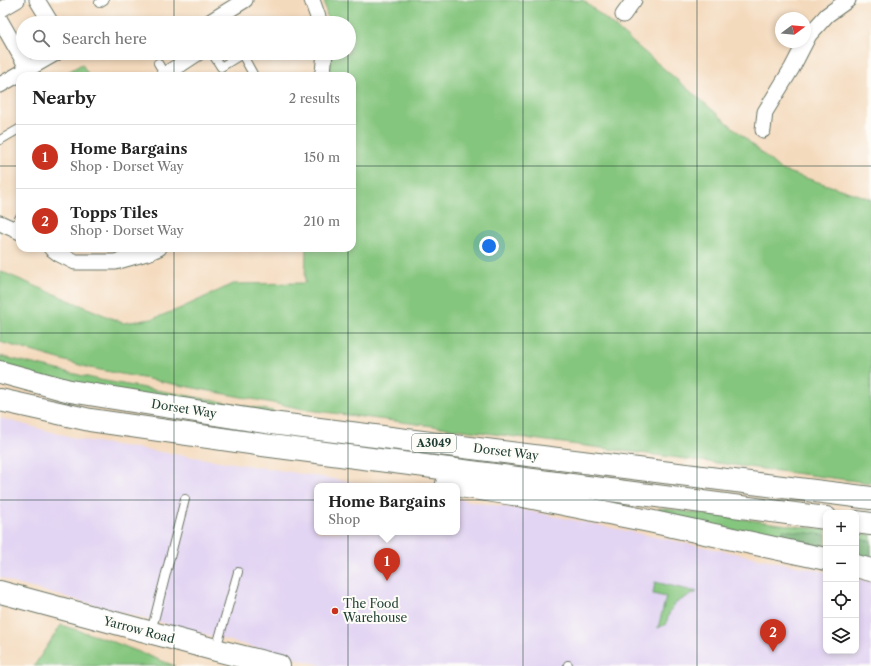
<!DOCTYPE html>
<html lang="en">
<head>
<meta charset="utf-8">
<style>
  :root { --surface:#fff; --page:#f6f6f6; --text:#222; --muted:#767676; --line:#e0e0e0; --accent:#c8321e }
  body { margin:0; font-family:"Libre Caslon Text",serif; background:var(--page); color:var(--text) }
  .controls { position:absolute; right:12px; bottom:12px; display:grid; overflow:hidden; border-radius:8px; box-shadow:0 2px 6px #0003 }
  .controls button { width:36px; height:36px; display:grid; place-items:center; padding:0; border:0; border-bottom:1px solid var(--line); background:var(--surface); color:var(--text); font:20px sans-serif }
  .compass { position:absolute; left:775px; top:12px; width:36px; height:36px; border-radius:50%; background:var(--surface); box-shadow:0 2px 6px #0003; rotate:74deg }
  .you { position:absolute; left:489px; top:246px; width:14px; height:14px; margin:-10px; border:3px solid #fff; border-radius:50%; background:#1a73e8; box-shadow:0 0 0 6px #1a73e833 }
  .badge { display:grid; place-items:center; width:26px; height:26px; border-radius:50%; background:var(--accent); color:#fff; font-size:13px; font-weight:700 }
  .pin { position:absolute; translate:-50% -33px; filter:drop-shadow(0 1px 2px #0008) }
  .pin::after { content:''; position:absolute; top:21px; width:14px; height:12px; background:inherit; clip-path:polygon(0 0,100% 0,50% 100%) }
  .popup { position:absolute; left:314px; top:483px; width:146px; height:52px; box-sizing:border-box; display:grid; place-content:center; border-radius:8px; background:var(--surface); filter:drop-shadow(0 1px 3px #0005); font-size:13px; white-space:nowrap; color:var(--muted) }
  .popup b { font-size:15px; color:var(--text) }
  .popup::after { content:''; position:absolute; left:50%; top:100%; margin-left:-8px; border:8px solid transparent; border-top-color:var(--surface) }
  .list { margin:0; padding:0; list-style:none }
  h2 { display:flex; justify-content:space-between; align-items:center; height:52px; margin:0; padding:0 16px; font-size:17px }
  h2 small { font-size:13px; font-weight:400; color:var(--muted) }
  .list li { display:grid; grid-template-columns:26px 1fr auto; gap:12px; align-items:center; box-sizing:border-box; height:64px; padding:0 16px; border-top:1px solid var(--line) }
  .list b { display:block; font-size:15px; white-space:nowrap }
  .list p { margin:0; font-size:13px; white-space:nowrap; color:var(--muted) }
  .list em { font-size:13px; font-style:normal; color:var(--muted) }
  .icon { flex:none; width:22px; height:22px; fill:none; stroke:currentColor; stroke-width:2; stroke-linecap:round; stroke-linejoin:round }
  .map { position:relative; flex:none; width:871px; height:666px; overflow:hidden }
  .search { position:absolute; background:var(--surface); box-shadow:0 2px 6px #0003; left:16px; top:16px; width:340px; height:44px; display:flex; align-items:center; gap:10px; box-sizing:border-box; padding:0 14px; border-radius:22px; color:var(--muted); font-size:15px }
  .panel { position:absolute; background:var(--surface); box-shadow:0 2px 6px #0003; left:16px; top:72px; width:340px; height:180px; border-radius:12px }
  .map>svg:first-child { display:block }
  .built { fill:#e2d4f3 }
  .green { fill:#85c67e; stroke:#528259 }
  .forest { fill:#6cab6d; stroke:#467450 }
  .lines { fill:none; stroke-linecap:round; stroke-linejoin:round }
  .lane-casing { stroke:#6a7464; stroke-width:10 }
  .street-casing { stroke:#6a7464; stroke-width:17 }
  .secondary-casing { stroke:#6a7464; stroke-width:24 }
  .highway-casing { stroke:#6a7464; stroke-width:24 }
  .lane { stroke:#fff; stroke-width:8 }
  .street { stroke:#fff; stroke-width:15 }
  .secondary { stroke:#fff; stroke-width:22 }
  .highway { stroke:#fff; stroke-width:22 }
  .grid { fill:none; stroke:#1f3d34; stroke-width:1; stroke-opacity:0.55 }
  .poi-dot { fill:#c8321e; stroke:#fdfcf7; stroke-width:1.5 }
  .labels { text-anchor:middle; stroke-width:4; stroke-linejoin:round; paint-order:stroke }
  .shield { fill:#fdfcf7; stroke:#62766e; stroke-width:1 }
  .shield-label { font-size:11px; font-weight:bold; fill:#1f3d34 }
  .street-label { font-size:12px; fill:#1f3d34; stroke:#fdfcf7 }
  .poi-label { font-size:12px; fill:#1f3d34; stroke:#fdfcf7; text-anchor:start }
</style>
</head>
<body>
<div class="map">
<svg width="871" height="666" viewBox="0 0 871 666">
  <rect width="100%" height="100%" fill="#fdfcf7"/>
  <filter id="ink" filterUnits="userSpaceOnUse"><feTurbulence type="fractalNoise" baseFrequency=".025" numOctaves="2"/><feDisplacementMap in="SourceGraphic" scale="8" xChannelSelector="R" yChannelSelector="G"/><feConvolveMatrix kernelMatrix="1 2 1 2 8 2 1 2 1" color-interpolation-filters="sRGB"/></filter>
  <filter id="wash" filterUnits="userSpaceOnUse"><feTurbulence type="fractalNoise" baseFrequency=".012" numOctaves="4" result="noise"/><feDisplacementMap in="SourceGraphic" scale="16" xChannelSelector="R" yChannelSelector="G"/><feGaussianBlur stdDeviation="0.9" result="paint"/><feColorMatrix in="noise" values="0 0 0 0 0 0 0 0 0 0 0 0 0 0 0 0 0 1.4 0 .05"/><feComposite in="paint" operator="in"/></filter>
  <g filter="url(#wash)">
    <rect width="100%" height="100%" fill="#f4dabd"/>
    <polygon class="built" points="0,418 82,440 259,467 377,486 317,486 317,532 457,532 457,499 519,509 826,572 826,651 856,651 856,578 871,582 871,666 324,666 13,583 0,577"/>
    <g class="green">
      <polygon points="324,0 583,0 735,129 781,170 871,199 871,483 309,410 90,368 0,342 0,271 123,323 152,319 179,309 233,284 305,283 306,248 352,248 352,76 330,76 331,53 349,53 349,23 328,23"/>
      <polygon points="82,64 89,76 61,76"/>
      <polygon points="0,356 100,380 273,411 271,423 0,372"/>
      <polygon points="659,508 826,530 826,551 659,514"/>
      <polygon points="856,533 871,535 871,562 856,558"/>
      <polygon points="655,582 697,592 688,596 676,603 670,611 666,624 658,628 666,597 653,594"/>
      <polygon points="61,625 106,639 175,666 34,666"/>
    </g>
    <g class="forest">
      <polygon points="783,530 826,535 826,546 782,536"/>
      <polygon points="856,539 871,541 871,557 856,553"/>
    </g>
  </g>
  <g filter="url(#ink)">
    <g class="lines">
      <g class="lane-casing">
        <g id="lane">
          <polyline points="99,3 104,0"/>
          <polyline points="212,53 221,67 242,54 253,74"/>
          <polyline points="158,63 165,75"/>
          <polyline points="0,140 19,129"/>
          <polyline points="14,229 20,217"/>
          <polyline points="151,632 185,499"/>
          <polyline points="216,649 238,572"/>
          <polyline points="568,666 568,665"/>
        </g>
      </g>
      <g class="street-casing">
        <g id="street">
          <polyline points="37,0 51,23"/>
          <polyline points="312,0 320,23"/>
          <polyline points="0,10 17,0"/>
          <polyline points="623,15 634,0"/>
          <polyline points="0,20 28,69"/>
          <polyline points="208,23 245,0"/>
          <polyline points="163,76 198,53"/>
          <polyline points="321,76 323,72 325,53"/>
          <polyline points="0,85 56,53"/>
          <polyline points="763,130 765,112 792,68 809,35 827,15 848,0"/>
          <polyline points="0,223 20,232"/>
          <polyline points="51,248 59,254 75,262 115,262 150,252 159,248"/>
        </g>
      </g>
      <g class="secondary-casing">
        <polyline id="secondary" points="0,592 216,650 279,666"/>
      </g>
      <g class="highway-casing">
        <g id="highway">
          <polyline points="0,372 70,391 271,423 871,498"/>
          <polyline points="0,400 90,420 263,445 826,518"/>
          <polyline points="447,484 513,494 649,521 826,559"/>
          <polyline points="856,522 871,524"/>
          <polyline points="856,566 871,570"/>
        </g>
      </g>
      <use href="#lane" class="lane"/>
      <use href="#street" class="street"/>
      <use href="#secondary" class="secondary"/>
      <use href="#highway" class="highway"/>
    </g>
  </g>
  <path class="grid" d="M 174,0 L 174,23M 348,0 L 348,23M 523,0 L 523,666M 697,0 L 697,666M 174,53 L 174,76M 348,53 L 348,76M 0,166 L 20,166M 352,166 L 871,166M 174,248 L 174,666M 348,248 L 348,666M 0,333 L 871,333M 0,500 L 871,500"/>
  <circle class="poi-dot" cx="335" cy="611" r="4"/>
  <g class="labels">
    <rect class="shield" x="412" y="434" width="44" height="18" rx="3"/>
    <g class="shield-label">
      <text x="434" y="447">A3049</text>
    </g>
    <g class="street-label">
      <text transform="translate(184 409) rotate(9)" y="4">Dorset Way</text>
      <text transform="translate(506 452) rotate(7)" y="4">Dorset Way</text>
      <text transform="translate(139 630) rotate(15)" y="4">Yarrow Road</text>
    </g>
    <g class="poi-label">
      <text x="343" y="608">The Food<tspan x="343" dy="14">Warehouse</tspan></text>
    </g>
  </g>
</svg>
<div class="controls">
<button>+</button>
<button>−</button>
<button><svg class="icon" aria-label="locate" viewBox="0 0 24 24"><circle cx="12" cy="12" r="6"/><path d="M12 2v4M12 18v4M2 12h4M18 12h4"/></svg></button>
<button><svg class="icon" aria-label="layers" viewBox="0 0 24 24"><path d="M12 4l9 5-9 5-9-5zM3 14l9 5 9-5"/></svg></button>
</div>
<svg class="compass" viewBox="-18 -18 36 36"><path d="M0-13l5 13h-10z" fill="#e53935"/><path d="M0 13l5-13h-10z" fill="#767676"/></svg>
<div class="you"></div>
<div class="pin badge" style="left:387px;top:581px">1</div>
<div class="popup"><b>Home Bargains</b>Shop</div>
<div class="pin badge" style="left:773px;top:652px">2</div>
<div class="search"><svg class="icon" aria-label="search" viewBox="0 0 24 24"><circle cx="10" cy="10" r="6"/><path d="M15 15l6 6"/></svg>Search here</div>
<section class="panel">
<h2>Nearby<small>2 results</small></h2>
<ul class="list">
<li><span class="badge">1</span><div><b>Home Bargains</b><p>Shop · Dorset Way</p></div><em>150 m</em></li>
<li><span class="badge">2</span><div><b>Topps Tiles</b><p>Shop · Dorset Way</p></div><em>210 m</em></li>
</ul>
</section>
</div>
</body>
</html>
